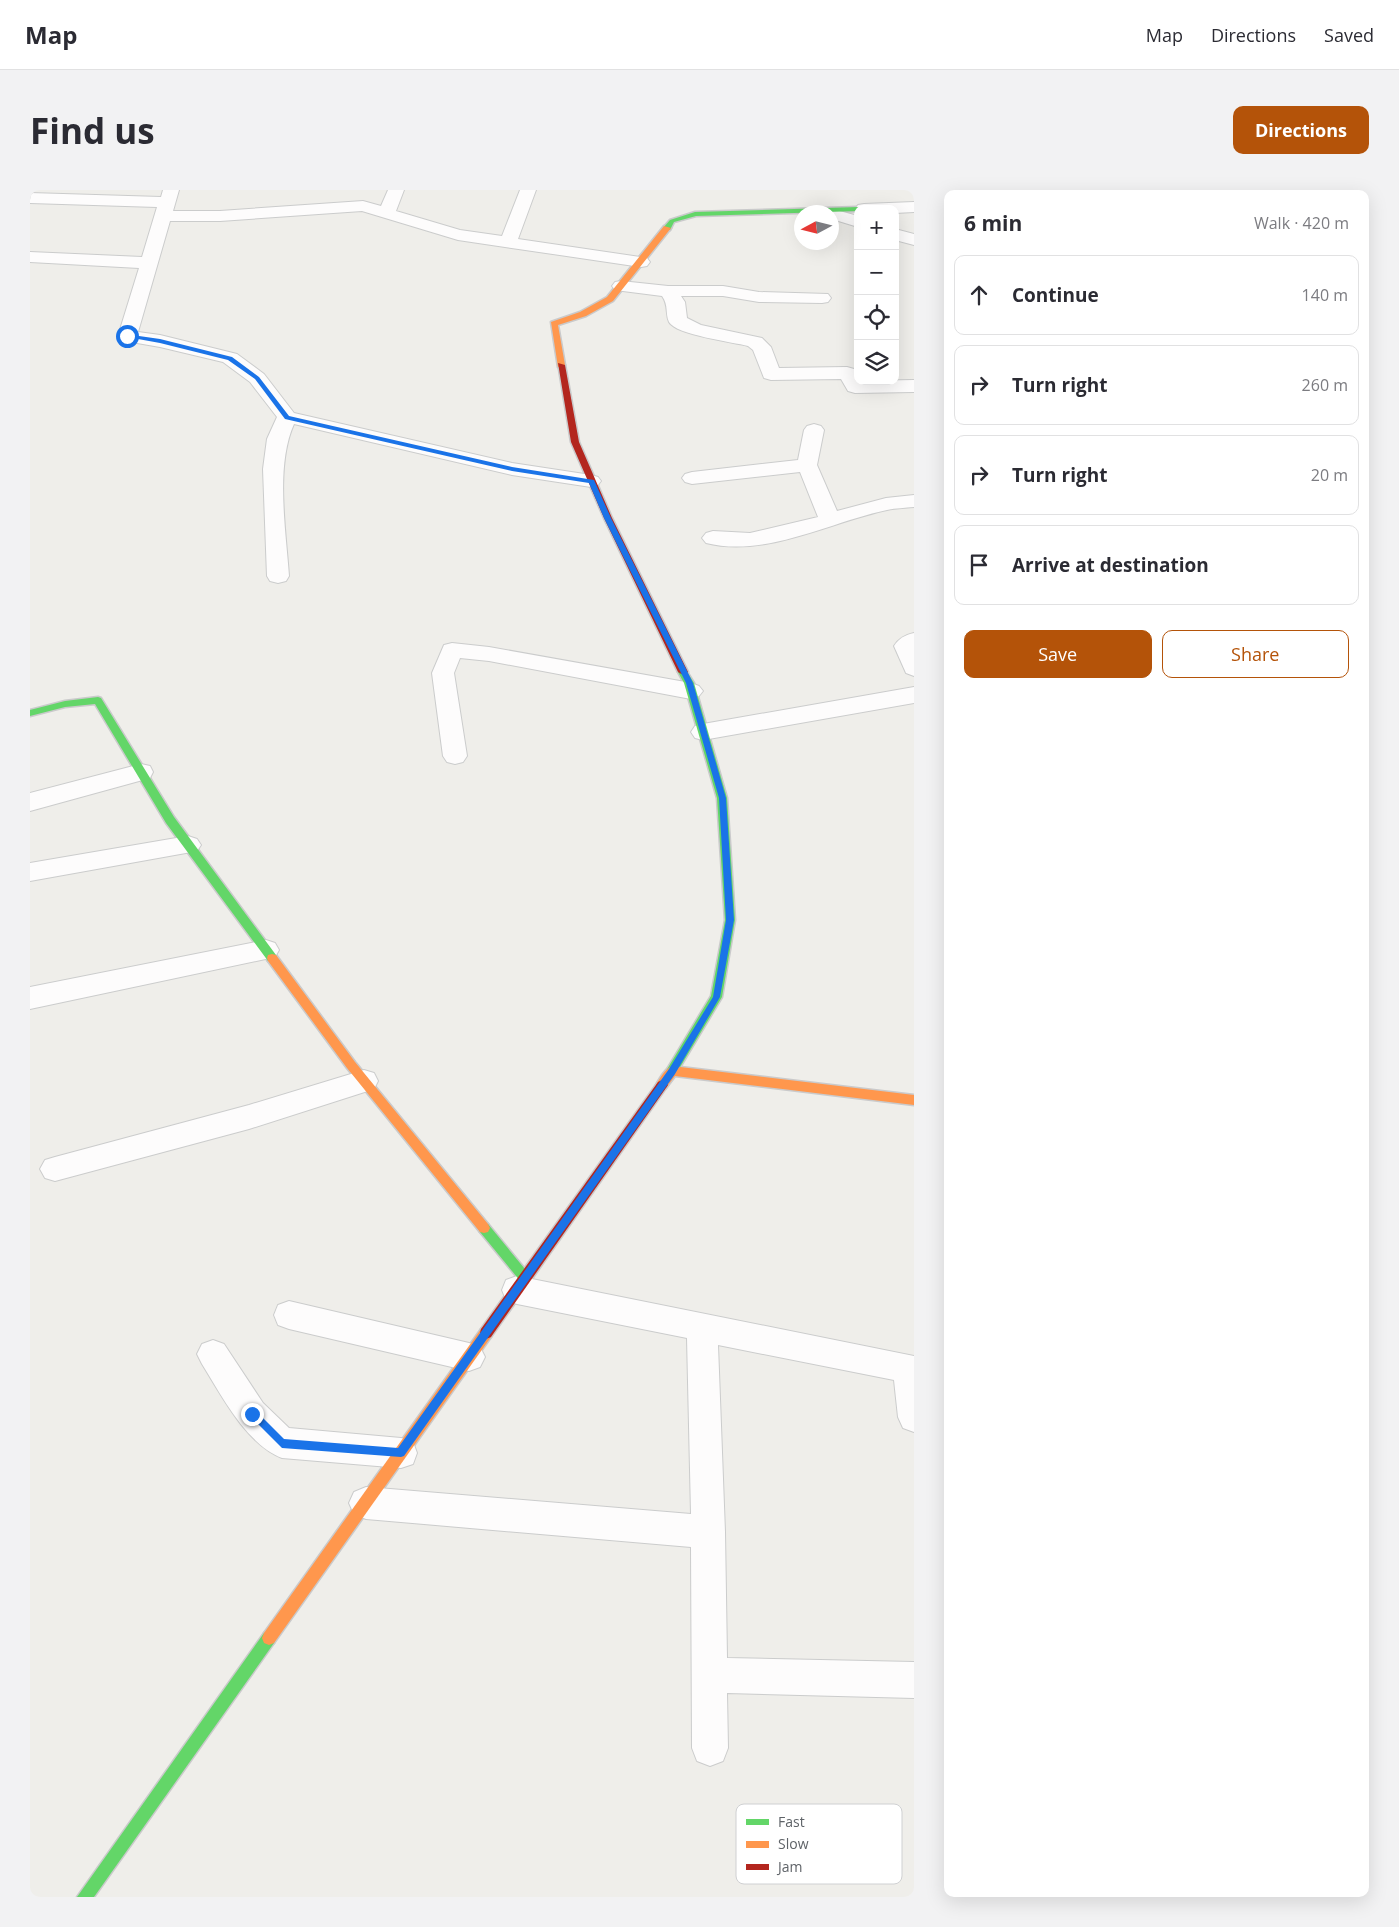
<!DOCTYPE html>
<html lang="en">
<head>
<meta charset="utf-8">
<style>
  :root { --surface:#fff; --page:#f2f2f3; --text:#2b2b33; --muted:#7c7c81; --line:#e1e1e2; --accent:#b45309 }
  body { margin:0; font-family:"Open Sans",sans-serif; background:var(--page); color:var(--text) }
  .controls { position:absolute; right:15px; top:15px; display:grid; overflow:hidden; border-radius:10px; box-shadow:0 5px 20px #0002 }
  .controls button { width:45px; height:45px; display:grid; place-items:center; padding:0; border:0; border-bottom:1px solid var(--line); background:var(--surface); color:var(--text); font:25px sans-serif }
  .compass { position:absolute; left:764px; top:15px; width:45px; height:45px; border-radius:50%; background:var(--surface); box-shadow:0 5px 20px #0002; rotate:263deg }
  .stop { position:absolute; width:15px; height:15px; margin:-11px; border:4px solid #1a73e8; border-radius:50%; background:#fff }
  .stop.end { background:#1a73e8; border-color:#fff; box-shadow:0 1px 5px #0008 }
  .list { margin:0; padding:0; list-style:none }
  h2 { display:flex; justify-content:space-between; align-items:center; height:65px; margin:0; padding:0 20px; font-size:21px }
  h2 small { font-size:16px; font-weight:400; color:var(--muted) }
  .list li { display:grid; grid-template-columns:32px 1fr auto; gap:15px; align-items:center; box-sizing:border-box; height:80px; margin:0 10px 10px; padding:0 10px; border:1px solid var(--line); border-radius:10px }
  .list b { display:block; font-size:19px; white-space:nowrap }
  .list em { font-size:16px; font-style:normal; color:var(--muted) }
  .actions { display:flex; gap:10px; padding:15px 20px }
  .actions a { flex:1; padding:11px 0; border:1px solid var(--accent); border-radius:10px; text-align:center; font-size:18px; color:var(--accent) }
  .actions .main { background:var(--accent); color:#fff }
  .icon { flex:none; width:28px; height:28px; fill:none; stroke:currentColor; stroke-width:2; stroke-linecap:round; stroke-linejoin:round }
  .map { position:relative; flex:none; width:884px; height:1707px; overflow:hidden; border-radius:10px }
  header { display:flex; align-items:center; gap:30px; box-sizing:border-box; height:70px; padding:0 25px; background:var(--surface); border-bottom:1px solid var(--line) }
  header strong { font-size:24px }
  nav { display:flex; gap:28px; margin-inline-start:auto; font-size:18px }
  .intro { display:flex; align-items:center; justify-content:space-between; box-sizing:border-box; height:120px; padding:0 30px }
  h1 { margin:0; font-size:35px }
  .button { padding:12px 22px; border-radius:10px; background:var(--accent); color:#fff; font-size:18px; font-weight:700 }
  main { display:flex; gap:30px; padding:0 30px }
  aside { flex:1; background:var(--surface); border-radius:10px; box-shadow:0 5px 20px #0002 }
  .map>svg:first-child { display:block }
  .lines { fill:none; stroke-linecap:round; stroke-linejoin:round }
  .street-casing { stroke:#cbcccc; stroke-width:2 }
  .fast-casing { stroke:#cacacb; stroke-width:3 }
  .slow-casing { stroke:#cacacb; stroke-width:3 }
  .jam-casing { stroke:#cacacb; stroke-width:3 }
  .street { fill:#fdfcfc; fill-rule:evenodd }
  .fast { fill:#63d668; fill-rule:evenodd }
  .slow { fill:#ff974d; fill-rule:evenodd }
  .jam { fill:#b3261e; fill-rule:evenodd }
  .route { fill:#1a73e8 }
  .key { fill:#fff; stroke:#cfd0d2; stroke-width:1 }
  .key-label { font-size:14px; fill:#5f6368 }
</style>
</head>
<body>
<header>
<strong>Map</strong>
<nav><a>Map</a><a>Directions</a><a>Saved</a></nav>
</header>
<div class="intro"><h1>Find us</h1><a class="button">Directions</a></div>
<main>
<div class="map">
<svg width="884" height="1707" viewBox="0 0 884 1707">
  <rect width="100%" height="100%" fill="#efeeea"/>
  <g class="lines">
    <g class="street-casing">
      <g id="street">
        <path d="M 133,0 L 149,0 L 143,21 L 190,21 L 333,11 L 351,16 L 358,0 L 374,0 L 366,21 L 430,40 L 472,46 L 490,0 L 506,0 L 488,49 L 617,68 L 620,72 L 617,76 L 611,77 L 428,50 L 332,21 L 190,31 L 140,31 L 108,142 L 130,145 L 207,164 L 234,184 L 264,223 L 482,273 L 561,285 L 568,287 L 571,291 L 568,295 L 561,297 L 482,285 L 264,234 C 245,276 256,341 259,386 L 256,391 L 248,393 L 240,391 L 237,386 L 233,279 L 237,249 L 247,227 L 220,192 L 193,172 L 130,157 L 90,150 L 88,146 L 109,78 L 0,72 L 0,62 L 112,67 L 127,17 L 0,13 L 0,3 L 131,7 Z"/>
        <polygon points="884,12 884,22 865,23 865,19 828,19 828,22 825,19 828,15 834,14"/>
        <polygon points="802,19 828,26 828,37 802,29 802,22 794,22"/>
        <polygon points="865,39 884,44 884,55 865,50"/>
        <path d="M 591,91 L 638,96 L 693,96 L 729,102 L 798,104 L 801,108 L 798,112 L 792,113 L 729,112 L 693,106 L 651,106 L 655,112 L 657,128 L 671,135 L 732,148 L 741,157 L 749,178 L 817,177 L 824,179 L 828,185 L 828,191 L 884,190 L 884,202 L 825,203 L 818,201 L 811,189 L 741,190 L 734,188 L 723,160 L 718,156 C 703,152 646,145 639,132 C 635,123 639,116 632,106 L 585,100 L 582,96 L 585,92 Z"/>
        <path d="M 784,234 L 791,236 L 794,240 L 787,275 L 807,321 L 856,308 L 884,305 L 884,317 C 875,318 866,318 857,320 C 800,332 735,368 676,353 L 672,348 L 676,343 L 683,341 L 720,343 L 788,327 L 770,282 L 662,294 L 655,292 L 652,288 L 655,284 L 662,282 L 768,270 L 774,240 L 777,236 Z"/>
        <path d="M 884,443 L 884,486 L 876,483 L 864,456 C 869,448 875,445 884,443 Z"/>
        <polygon points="422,453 459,457 661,493 669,496 673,501 669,506 661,509 459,471 430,468 424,483 437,566 433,572 425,574 417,572 413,566 402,483 414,455"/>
        <polygon points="884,497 884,513 673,550 665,548 661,542 665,536 673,534"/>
        <polygon points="111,574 120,576 123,582 120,588 0,621 0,603"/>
        <polygon points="158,646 167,649 171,655 167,661 0,691 0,673"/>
        <polygon points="236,750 245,753 249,760 245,767 0,819 0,797"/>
        <polygon points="334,880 344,883 348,891 344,899 219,939 25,991 15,988 10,979 15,970 25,967 219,915"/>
        <polygon points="487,1086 884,1166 884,1242 873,1238 868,1227 864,1190 688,1155 695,1342 697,1468 884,1472 884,1508 697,1503 698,1558 693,1571 680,1576 667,1571 662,1558 661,1357 336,1329 324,1324 319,1313 324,1302 336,1297 661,1324 657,1148 487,1114 476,1110 472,1100 476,1090"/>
        <polygon points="259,1111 439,1153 450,1157 455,1167 450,1177 439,1181 259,1139 248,1135 244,1125 248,1115"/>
        <path d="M 183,1150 L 194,1154 L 233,1213 L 259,1238 L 371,1248 L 383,1252 L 387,1263 L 383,1274 L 371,1278 L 252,1268 C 216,1254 192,1206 172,1174 L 167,1164 L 172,1154 Z"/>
      </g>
    </g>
    <g class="fast-casing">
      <g id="fast">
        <polygon points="828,17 831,19 828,19 828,21 666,26 644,32 640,40 633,38 640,30 665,22"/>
        <polygon points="653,479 656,480 664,493 697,608 705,730 692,807 646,884 638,884 636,881 681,806 695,730 687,608 654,493 648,482"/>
        <polygon points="68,507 71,508 144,627 246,765 247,768 246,771 238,771 136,633 65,514 35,517 0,526 0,520 35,511"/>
        <polygon points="454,1033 458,1034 499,1084 501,1088 499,1092 495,1094 491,1092 450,1042 448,1038 450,1034"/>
        <polygon points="239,1441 244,1443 246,1448 244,1453 64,1707 47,1707 234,1443"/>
      </g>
    </g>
    <g class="slow-casing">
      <g id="slow">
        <polygon points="634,36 641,38 583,111 556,126 528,135 535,175 528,177 521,132 550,122 577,107"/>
        <polygon points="242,764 246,765 325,872 458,1034 460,1038 458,1042 454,1043 450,1042 317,878 238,771 237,768 238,765"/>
        <path d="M 642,876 L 884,905 L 884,915 L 645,886 L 636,898 L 628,898 L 626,895 C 630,888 635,879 642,876 Z"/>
        <polygon points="456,1137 461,1139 462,1143 461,1147 244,1453 239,1455 234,1453 232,1448 234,1443 451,1139"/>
      </g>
    </g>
    <g class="jam-casing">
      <g id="jam">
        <polygon points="528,173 535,175 549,252 582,328 658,482 656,484 653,485 648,482 574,328 541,252"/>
        <polygon points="632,890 636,892 638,895 636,898 461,1147 456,1149 451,1147 450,1143 451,1139 628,892"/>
      </g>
    </g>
    <use href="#street" class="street"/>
    <use href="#fast" class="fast"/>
    <use href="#slow" class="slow"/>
    <use href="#jam" class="jam"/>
  </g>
  <polygon class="route" points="95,144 130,149 202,167 229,187 259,226 482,277 564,290 581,328 663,493 696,608 704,730 690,807 645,884 374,1266 371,1267 252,1258 218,1224 222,1220 226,1221 254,1249 368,1258 639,879 683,807 696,730 689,608 656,493 574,328 559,293 482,281 255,229 225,189 198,170 130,153 97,147"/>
  <rect x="706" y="1614" width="166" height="80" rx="8" class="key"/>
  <rect x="716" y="1629" width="23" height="6" fill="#63d668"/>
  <rect x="716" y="1651" width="23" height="7" fill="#ff974d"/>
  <rect x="716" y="1674" width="23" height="6" fill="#b3261e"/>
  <g class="key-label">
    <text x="748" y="1637">Fast</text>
    <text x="748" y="1659">Slow</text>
    <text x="748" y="1682">Jam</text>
  </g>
</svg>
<div class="controls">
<button>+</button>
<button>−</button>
<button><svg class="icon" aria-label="locate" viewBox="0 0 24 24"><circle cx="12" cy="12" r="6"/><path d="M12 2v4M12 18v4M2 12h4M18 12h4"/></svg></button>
<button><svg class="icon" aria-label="layers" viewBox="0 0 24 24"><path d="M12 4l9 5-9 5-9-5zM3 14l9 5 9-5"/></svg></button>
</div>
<svg class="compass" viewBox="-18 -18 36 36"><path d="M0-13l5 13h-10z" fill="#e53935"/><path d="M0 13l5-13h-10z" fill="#7c7c81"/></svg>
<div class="stop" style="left:97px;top:146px"></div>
<div class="stop end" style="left:222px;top:1224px"></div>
</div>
<aside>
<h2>6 min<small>Walk · 420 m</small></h2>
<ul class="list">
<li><svg class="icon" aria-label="ahead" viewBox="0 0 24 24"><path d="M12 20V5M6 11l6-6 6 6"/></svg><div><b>Continue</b></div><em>140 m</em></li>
<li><svg class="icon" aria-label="right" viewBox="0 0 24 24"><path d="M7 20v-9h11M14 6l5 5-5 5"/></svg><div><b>Turn right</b></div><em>260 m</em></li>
<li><svg class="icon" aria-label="right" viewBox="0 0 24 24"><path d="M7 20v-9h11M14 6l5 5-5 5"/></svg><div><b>Turn right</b></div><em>20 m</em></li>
<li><svg class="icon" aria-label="arrive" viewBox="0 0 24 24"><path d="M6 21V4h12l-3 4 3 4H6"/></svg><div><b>Arrive at destination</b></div></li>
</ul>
<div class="actions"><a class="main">Save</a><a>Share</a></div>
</aside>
</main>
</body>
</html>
